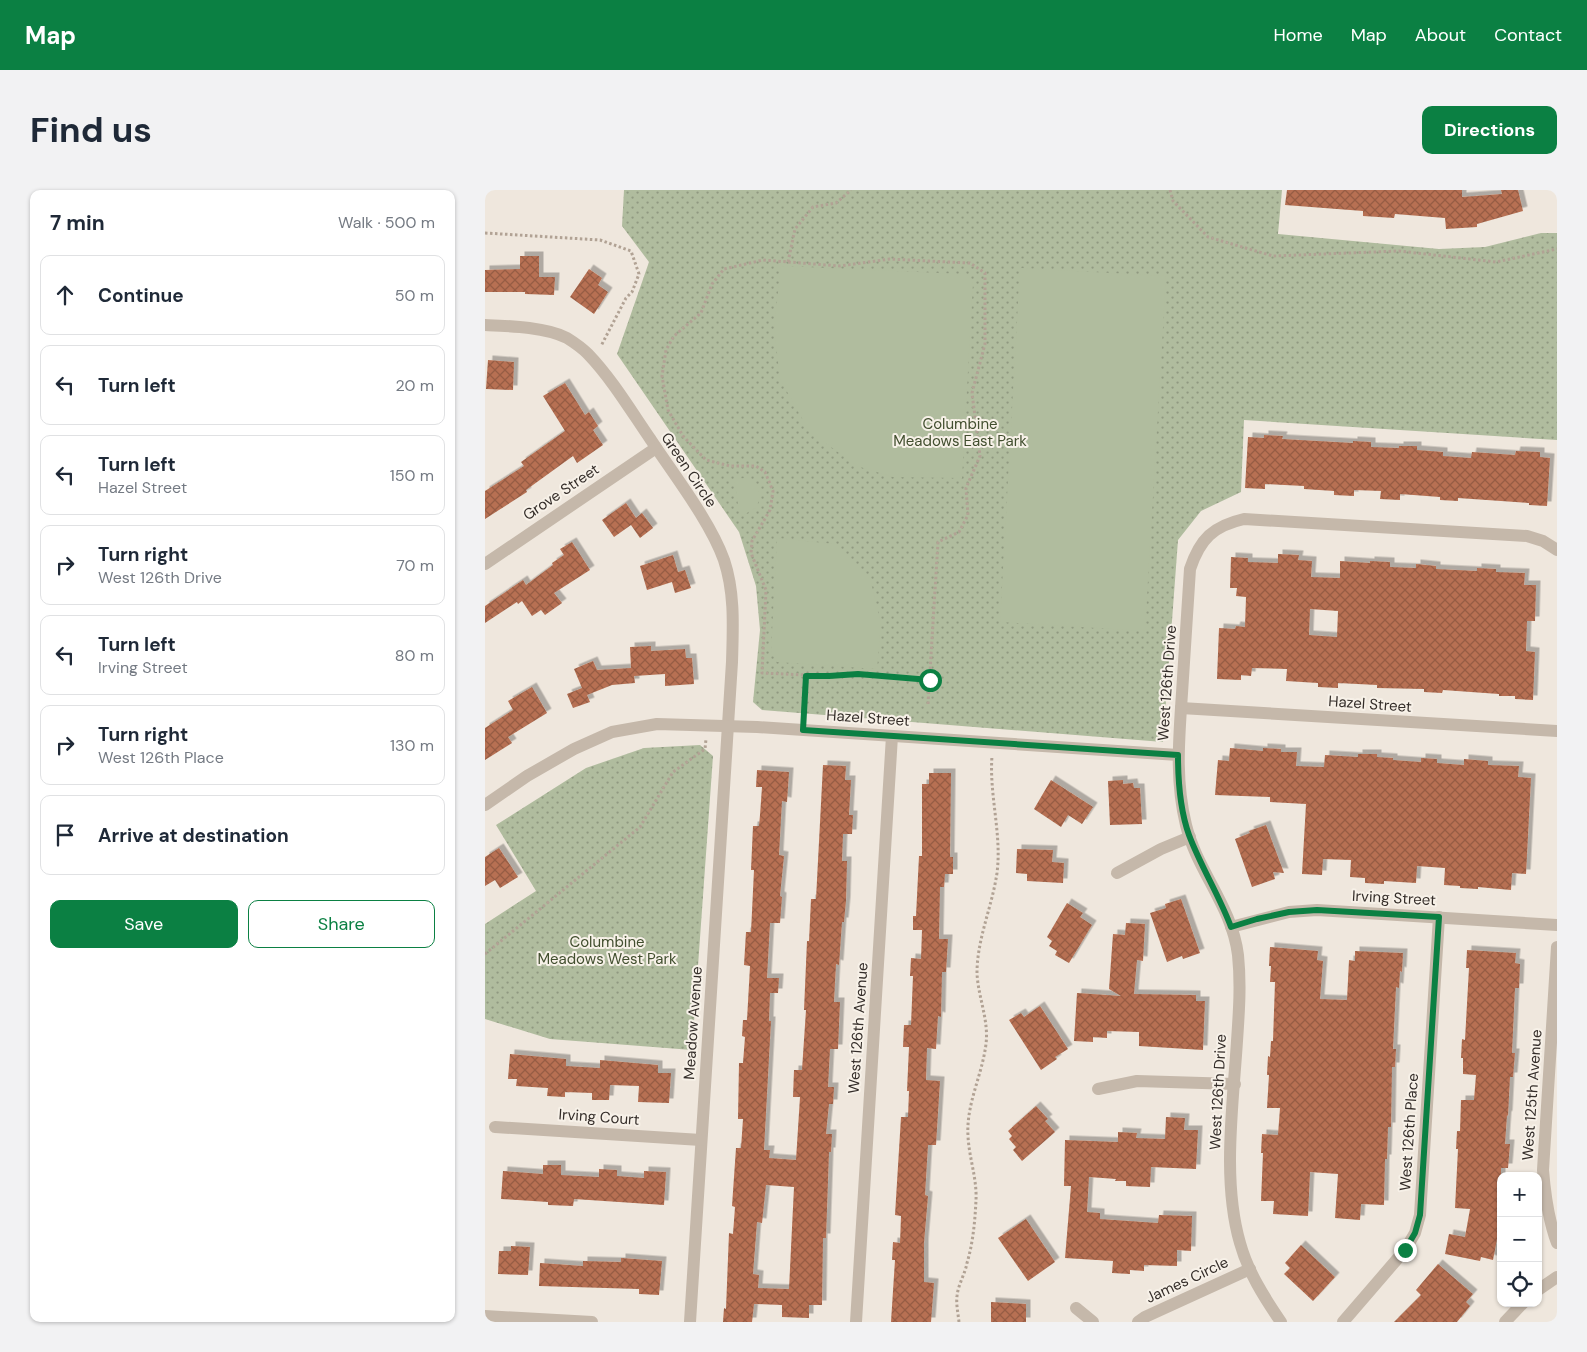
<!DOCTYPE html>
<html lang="en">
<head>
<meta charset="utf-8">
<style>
  :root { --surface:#fff; --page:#f2f2f3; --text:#1f2937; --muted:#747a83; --line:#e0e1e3; --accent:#0b8043 }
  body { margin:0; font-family:"DM Sans",sans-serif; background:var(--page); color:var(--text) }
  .controls { position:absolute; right:15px; bottom:15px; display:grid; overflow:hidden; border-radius:10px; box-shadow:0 1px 4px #0004 }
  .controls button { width:45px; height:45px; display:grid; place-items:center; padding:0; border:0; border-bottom:1px solid var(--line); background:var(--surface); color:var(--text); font:25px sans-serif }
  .stop { position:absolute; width:15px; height:15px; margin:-11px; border:4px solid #0b8043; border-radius:50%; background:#fff }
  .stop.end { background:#0b8043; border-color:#fff; box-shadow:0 1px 5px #0008 }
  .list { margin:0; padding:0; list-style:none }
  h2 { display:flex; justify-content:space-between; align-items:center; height:65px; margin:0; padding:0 20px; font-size:21px }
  h2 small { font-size:16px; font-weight:400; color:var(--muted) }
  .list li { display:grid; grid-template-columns:32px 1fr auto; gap:15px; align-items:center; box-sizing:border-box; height:80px; margin:0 10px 10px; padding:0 10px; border:1px solid var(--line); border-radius:10px }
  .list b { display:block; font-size:19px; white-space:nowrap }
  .list p { margin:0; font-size:16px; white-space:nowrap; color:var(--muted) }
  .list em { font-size:16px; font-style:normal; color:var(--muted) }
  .actions { display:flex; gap:10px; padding:15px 20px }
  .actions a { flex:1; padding:11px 0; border:1px solid var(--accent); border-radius:10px; text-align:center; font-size:18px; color:var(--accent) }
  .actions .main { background:var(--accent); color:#fff }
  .icon { flex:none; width:28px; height:28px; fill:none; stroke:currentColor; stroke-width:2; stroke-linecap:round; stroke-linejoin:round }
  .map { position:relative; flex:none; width:1072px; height:1132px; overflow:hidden; border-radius:10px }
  header { display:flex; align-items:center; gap:30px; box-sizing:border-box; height:70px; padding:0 25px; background:var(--accent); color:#fff }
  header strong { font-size:24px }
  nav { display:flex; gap:28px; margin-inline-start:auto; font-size:18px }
  .intro { display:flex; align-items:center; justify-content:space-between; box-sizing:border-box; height:120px; padding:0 30px }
  h1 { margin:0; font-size:35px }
  .button { padding:12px 22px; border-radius:10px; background:var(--accent); color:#fff; font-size:18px; font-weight:700 }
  main { display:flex; gap:30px; padding:0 30px }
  aside { flex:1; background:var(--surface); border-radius:10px; box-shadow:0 1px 4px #0004 }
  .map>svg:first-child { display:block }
  .green { fill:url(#green-dots) }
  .pitch { fill:#b0bc9e }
  .building { fill:url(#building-cross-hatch); fill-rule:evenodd; filter:url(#shadow) }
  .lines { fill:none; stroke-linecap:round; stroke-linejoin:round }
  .path { stroke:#b1a294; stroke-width:3; stroke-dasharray:2.5 2.5; stroke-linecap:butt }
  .minor { stroke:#c5b8aa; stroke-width:12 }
  .route { stroke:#0b8043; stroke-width:6 }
  .labels { text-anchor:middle; stroke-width:4; stroke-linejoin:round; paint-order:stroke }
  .park-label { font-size:15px; fill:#424f2f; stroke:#f7f1e8 }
  .street-label { font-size:15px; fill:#342d29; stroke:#f7f1e8 }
</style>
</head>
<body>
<header>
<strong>Map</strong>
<nav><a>Home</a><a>Map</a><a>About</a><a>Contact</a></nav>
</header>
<div class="intro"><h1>Find us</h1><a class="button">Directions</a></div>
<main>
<aside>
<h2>7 min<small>Walk · 500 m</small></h2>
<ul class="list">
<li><svg class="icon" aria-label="ahead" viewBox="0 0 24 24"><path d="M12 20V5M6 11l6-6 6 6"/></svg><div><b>Continue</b></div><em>50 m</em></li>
<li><svg class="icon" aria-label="left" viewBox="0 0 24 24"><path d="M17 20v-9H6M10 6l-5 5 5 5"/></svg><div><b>Turn left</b></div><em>20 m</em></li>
<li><svg class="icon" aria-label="left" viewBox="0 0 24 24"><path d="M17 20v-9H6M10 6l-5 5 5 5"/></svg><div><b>Turn left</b><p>Hazel Street</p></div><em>150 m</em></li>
<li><svg class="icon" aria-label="right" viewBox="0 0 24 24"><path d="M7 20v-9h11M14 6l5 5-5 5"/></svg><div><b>Turn right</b><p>West 126th Drive</p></div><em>70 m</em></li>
<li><svg class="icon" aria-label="left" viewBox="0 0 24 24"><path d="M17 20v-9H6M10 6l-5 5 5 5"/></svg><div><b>Turn left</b><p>Irving Street</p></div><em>80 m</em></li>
<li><svg class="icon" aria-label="right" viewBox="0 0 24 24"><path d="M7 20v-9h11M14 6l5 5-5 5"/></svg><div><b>Turn right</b><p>West 126th Place</p></div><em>130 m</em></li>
<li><svg class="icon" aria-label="arrive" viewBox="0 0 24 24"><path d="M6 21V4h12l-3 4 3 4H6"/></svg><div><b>Arrive at destination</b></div></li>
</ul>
<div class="actions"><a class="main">Save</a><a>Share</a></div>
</aside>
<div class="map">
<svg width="1072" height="1132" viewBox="0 0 1072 1132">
  <defs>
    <pattern id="green-dots" width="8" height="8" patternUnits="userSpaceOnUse" patternTransform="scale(1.25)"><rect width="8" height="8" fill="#b0bc9e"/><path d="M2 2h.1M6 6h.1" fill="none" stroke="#909981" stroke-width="1.8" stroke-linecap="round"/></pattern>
    <pattern id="building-cross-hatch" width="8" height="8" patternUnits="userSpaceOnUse" patternTransform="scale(1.25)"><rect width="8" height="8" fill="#b77052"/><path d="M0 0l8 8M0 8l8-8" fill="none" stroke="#965c44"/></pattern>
    <filter id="shadow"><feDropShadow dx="4.5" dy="-4.5" stdDeviation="0" flood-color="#0004"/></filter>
  </defs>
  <rect width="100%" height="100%" fill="#efe7dd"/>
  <g class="green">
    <polygon points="139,0 797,0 793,44 954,59 1000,57 1056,43 1072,43 1072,250 759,230 756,302 716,321 693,350 678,552 277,520 268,512 275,440 271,396 254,342 132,164 164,72 137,36"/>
    <polygon points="215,555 228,566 207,860 65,849 0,829 0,734 51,701 11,635 101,578 159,558"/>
  </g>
  <g class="pitch">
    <polygon points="296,76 478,84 488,92 477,288 408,287 372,276 324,241 295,189 289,137"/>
    <polygon points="535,78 681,86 660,441 515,432"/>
    <polygon points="261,288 271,293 275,305 272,317 255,327 249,289"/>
    <polygon points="292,348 349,354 385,388 396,434 392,479 292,472 286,462"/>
  </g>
  <g class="building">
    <polygon points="802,0 977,0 977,7 1017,4 1016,0 1033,0 1038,21 992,34 992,37 961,39 960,28 910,24 909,28 878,26 878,21 800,15"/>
    <polygon points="35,66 54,66 54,87 70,87 69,105 40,104 40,102 0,102 0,80 35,79"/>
    <polygon points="104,79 117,88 113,95 123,102 109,124 85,107"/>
    <polygon points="3,170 29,172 28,200 1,199"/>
    <polygon points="80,193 100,225 104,222 113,236 108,240 118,255 92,273 88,266 41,300 42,302 0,329 0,301 39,276 36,272 80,241 58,206"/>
    <polygon points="779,245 798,246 797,249 868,253 868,251 886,252 886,257 914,258 914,256 932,256 932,260 958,262 958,266 986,268 987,262 1030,265 1031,261 1055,262 1055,267 1065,268 1062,316 1044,315 1044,313 973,308 973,311 955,310 955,307 915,304 915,310 895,309 896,301 869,300 869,306 849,305 849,301 819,299 819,296 780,294 780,299 760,298 763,247 779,248"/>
    <polygon points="141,313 151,328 157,323 168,338 155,348 146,335 129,347 117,330"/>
    <polygon points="87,352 105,380 69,403 77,413 60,425 56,420 47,426 37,411 33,414 32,412 0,433 0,416 38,390 41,395 68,375 67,373 79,365 75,359"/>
    <path d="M 793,364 L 814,365 L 813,370 L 827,371 L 826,387 L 855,388 L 855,371 L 885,373 L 885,371 L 905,372 L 905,377 L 931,378 L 931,374 L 951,376 L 951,379 L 992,381 L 992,378 L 1011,379 L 1011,382 L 1040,383 L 1039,395 L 1051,395 L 1050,431 L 1042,431 L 1041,461 L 1050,462 L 1048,510 L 1030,509 L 1030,506 L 1014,506 L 1014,504 L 958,500 L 957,503 L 939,502 L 939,499 L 892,498 L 892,495 L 853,493 L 853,498 L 833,497 L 833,493 L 801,491 L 802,479 L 767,478 L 766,486 L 756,485 L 756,490 L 732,489 L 734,438 L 750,439 L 751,436 L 760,437 L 761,407 L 751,406 L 752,398 L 745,398 L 746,367 L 763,368 L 763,372 L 793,373 ZM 825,419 L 853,421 L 852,447 L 824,445 Z"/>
    <polygon points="188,365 193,382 200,380 206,398 190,403 187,392 162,400 155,376"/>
    <polygon points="166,456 166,461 200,459 201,468 207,468 209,494 180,496 180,484 149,486 150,493 127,495 102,505 105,512 88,518 82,504 97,498 89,479 108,471 112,480 146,478 145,457"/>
    <polygon points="47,497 62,523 23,547 27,553 0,570 0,538 28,520 23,511"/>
    <polygon points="745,558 778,561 778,558 796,559 796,562 812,562 811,576 839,577 840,565 873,567 873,564 892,564 892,567 908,568 908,570 936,572 936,568 952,569 952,573 979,575 979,569 1003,571 1003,575 1034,576 1033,587 1046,588 1041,684 1027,683 1026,700 993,697 993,699 975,698 975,696 959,695 960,678 932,676 931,693 899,691 899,694 880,693 880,688 865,687 866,670 838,669 837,685 817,684 821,614 785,612 785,607 730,605 733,570 744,571"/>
    <path d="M 338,575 L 361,576 L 360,590 L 366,590 L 364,625 L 368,625 L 367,644 L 358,644 L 357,671 L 362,671 L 361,711 L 359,732 L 357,732 L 354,775 L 351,774 L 349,812 L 355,812 L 353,859 L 345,859 L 343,897 L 349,897 L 348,914 L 344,914 L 341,944 L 347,944 L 346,962 L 344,962 L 341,1048 L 338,1048 L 337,1115 L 324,1115 L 324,1128 L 297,1127 L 297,1115 L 269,1114 L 267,1132 L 238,1132 L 239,1118 L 241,1119 L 244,1043 L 248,1044 L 250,1017 L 247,1016 L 251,958 L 256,958 L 258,929 L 253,929 L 254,873 L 258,873 L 260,847 L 257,846 L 258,830 L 262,830 L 265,776 L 259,775 L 261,742 L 266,742 L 269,680 L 266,680 L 268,636 L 274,636 L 275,625 L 277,597 L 271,597 L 272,580 L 304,582 L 302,612 L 297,611 L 294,665 L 299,666 L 295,706 L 297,707 L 295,733 L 285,733 L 282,788 L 294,788 L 293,803 L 285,803 L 284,831 L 286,831 L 279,960 L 285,960 L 284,968 L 311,970 L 315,907 L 308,907 L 309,880 L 317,880 L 321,820 L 319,820 L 322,751 L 324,751 L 326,709 L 331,709 ZM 281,995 L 309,997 L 304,1099 L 273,1098 L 274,1085 L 268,1084 L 272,1032 L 277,1033 Z"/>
    <polygon points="444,583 466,583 465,667 468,667 468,684 460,684 459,697 455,697 454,749 463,749 461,782 457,782 456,827 453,826 451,859 442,858 441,890 455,891 451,955 443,955 440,1005 443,1006 439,1053 439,1092 449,1093 446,1132 406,1132 410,1070 407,1070 408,1052 415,1053 416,1026 410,1025 416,927 423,927 424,901 422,901 424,857 418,857 419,835 426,835 428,786 425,786 426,768 436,769 437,740 428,740 428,726 431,726 434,666 437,666 437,594 444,594"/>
    <polygon points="566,590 608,617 597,634 583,625 576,637 549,619"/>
    <polygon points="638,590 638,594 648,593 649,598 655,598 657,634 625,635 623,591"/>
    <polygon points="781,635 799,683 788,682 790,689 767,697 750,649 765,643 764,641"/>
    <polygon points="14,658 33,687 15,698 10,690 0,696 0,667"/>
    <polygon points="532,659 568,660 567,672 579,673 578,693 542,691 542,684 531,683"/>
    <polygon points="696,709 715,763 698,769 697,766 682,772 665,723 681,718 680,714"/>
    <polygon points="582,713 598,723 595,727 607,735 584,773 570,765 572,761 564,756 567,751 562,747"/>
    <polygon points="641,733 660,734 658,771 652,770 649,804 711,805 711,811 720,811 718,860 654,856 654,842 622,841 622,848 608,847 608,852 589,851 592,803 636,806 624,799 628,744 640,745"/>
    <polygon points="785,757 833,761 832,770 838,771 835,809 862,810 864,770 870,771 870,761 918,763 917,782 915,781 914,798 911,797 908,859 911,859 910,877 907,877 906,937 903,937 902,969 900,969 899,1015 876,1014 875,1030 850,1028 853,984 825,982 823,1026 788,1024 789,1011 776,1011 778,963 776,963 777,944 793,945 795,918 782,918 784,885 782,885 783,866 785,867 786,851 788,851 790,792 785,792 786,776 784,776"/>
    <polygon points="982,760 1031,763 1030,773 1035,774 1034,798 1030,798 1027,863 1030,863 1028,887 1025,887 1023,926 1022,925 1020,954 1025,954 1023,978 1016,978 1016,1028 1008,1070 996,1067 995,1071 960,1064 964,1044 980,1047 985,1019 970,1018 973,959 971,959 972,941 975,941 976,910 989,910 991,885 978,884 978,868 976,868 977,849 980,850 984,778 981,778"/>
    <polygon points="555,816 583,859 570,867 572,869 556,880 524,830 536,823 539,827"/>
    <polygon points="25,864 81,869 81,876 115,878 115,870 173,875 173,883 186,883 184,913 153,912 154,896 125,895 124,910 107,910 107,903 80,902 80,907 62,906 63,898 31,896 32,889 23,889"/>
    <polygon points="551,916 563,929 560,931 570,942 537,971 528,960 531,957 524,949 527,946 523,941"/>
    <polygon points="681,927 700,928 699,940 713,940 711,979 666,977 665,997 641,996 641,991 630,991 631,989 604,987 602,1022 615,1023 615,1029 673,1033 674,1025 707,1026 706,1061 692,1060 692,1076 659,1075 659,1081 645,1080 645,1084 627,1083 628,1071 580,1068 586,996 579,996 580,950 633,952 633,942 652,943 651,948 680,949"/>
    <polygon points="58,975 76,975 76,985 114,987 114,979 132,980 132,986 159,988 159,981 181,982 179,1015 89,1009 88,1016 63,1015 63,1012 16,1009 18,981 58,984"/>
    <polygon points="541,1029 570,1072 543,1091 513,1048"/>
    <polygon points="816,1055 850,1087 828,1111 799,1084 805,1078 800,1073"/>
    <polygon points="26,1056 45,1057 43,1085 13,1084 14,1061 26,1061"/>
    <polygon points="136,1068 177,1071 174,1105 154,1104 154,1099 54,1096 55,1073 98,1076 98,1071 136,1072"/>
    <polygon points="953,1074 988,1104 981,1112 985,1116 972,1132 909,1132 936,1105 931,1100"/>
    <polygon points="506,1112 541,1114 541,1132 506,1132"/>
  </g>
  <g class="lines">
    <g class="path">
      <polyline points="685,0 688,11 723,47 788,66 914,61 1011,72 1072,59"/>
      <polyline points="0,43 115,50 146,61 154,84 147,102 141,108 116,156"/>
      <polyline points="303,72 310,39 328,17 351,13 366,0"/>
      <polyline points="443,514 453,352 474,342 483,325 481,298 495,266 487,203 500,154 500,83 485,73 405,69 355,76 278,70 239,79 227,94 216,123 189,146 181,160 177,186 183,220 198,246 221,270 245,276 271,276 280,282 288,301 285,320 267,351 266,363 281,400 277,483 344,486 373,483 445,490"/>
      <polyline points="319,527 321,486"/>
      <polyline points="0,764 155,637 188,582 220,559 221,549"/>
      <path d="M 474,1132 C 473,1123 471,1114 472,1106 C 473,1095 480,1084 482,1073 C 488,1053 490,1031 491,1010 C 492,988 484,968 483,946 C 481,914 497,886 501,854 C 504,830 493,807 492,783 C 492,749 507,717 512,683 C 517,644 504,605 507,566"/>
    </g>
    <g class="minor">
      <path d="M 0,135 C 24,136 61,137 82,148 C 90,153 97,158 103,164 C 127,189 146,221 166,250 C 189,285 225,331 239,370 C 250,403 248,437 247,472 L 205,1132"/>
      <polyline points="0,374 171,258"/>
      <polyline points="696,518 1072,541"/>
      <polyline points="0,615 42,586 89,559 127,542 172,534 272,537 693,565"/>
      <polyline points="632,683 676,659 705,647"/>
      <polyline points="746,737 804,722 832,720 1072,735"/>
      <path d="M 1072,757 L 1058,980 C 1060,1005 1063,1029 1072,1053"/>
      <polyline points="613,899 652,891 750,894"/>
      <polyline points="10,937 216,950"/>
      <polyline points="1053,1100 1072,1087"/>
      <polyline points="591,1118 608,1132"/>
      <polyline points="0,1126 107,1132"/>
      <polyline points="371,1132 407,546"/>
      <polyline points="653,1132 660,1127 765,1079"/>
      <path d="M 796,1132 C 779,1107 763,1082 755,1053 C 737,991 748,915 752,851 C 754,822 756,794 753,765 C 747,716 712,681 701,635 C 690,590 694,549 697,503 C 700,462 702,420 705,379 C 715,349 728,336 759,329 L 1042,346 L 1058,351 L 1072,360"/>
      <polyline points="858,1132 920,1060 930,1043 935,1025 954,727"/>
      <polyline points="1020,1132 1038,1113"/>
    </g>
  </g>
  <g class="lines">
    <path class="route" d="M 445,490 L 373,484 L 344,486 L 321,486 L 318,540 L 693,565 C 693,592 695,620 704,645 C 716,677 734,705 746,737 L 772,729 L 804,722 L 832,720 L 954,727 L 935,1025 L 930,1043 L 920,1060"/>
  </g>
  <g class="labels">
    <g class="park-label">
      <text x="475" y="239">Columbine<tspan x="475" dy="17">Meadows East Park</tspan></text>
      <text x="122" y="757">Columbine<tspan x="122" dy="17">Meadows West Park</tspan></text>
    </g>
    <g class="street-label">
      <text transform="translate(204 280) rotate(56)" y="5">Green Circle</text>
      <text transform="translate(76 302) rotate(-34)" y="5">Grove Street</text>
      <text transform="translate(682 493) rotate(-86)" y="5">West 126th Drive</text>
      <text transform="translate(885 514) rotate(4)" y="5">Hazel Street</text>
      <text transform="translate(383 528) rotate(4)" y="5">Hazel Street</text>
      <text transform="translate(909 708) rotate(3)" y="5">Irving Street</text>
      <text transform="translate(208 833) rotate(-86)" y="5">Meadow Avenue</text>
      <text transform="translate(373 838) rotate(-86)" y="5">West 126th Avenue</text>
      <text transform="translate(733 902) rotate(-87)" y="5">West 126th Drive</text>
      <text transform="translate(1047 905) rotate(-86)" y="5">West 125th Avenue</text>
      <text transform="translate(114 927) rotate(4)" y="5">Irving Court</text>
      <text transform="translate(924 942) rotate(-86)" y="5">West 126th Place</text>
      <text transform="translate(702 1090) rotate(-25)" y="5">James Circle</text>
    </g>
  </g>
</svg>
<div class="controls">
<button>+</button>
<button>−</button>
<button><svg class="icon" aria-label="locate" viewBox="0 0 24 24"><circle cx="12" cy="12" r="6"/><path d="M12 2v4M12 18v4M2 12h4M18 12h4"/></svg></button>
</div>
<div class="stop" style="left:445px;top:490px"></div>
<div class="stop end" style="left:920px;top:1060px"></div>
</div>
</main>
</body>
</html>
